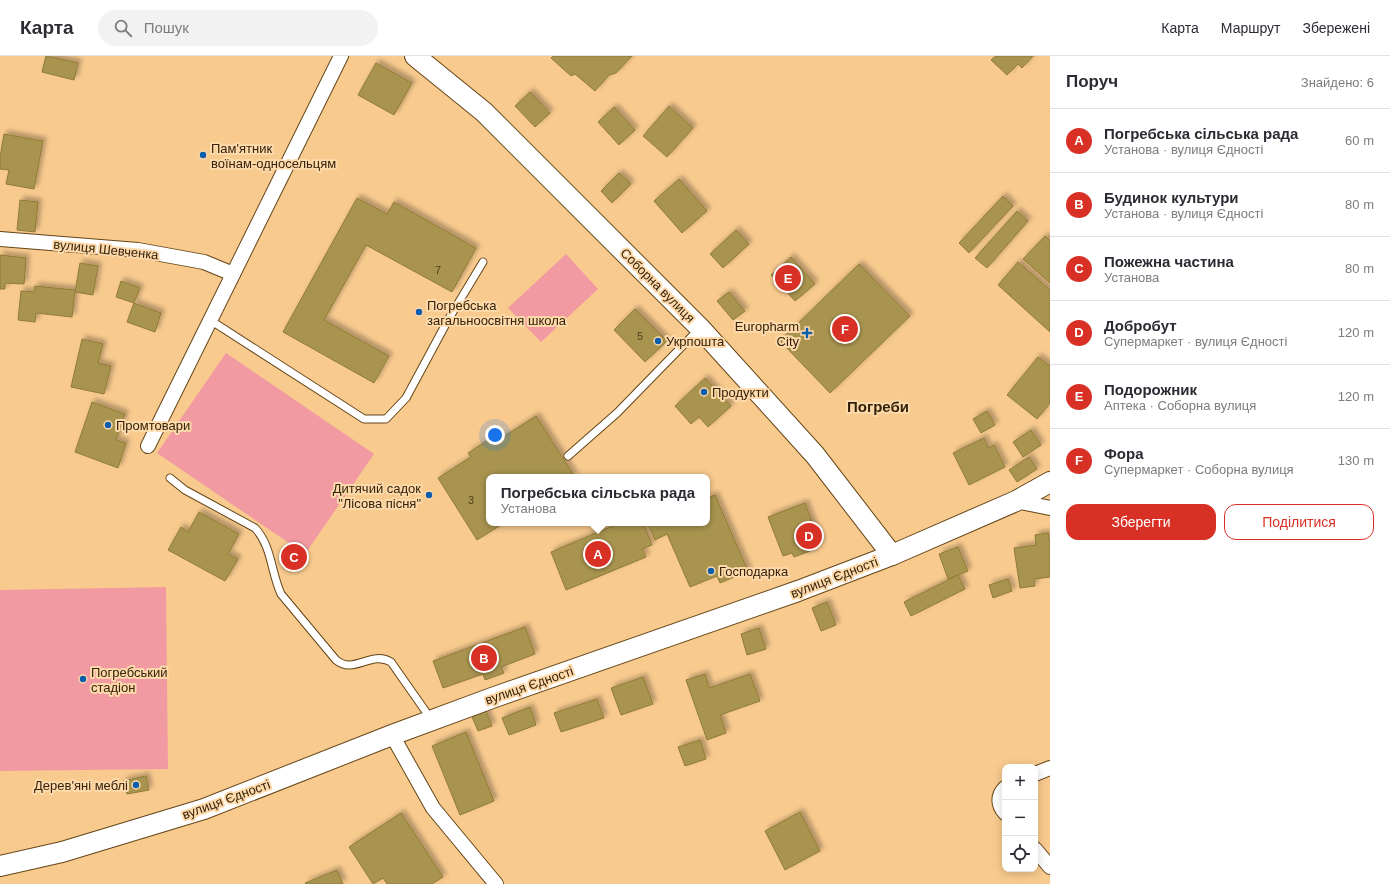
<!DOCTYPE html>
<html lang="uk">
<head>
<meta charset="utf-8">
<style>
  :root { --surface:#fff; --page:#f2f2f3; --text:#2b2b33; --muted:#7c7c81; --line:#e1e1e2; --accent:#d93025 }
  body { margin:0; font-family:Helvetica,sans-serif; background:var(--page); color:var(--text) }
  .controls { position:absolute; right:12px; bottom:12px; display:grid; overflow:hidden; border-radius:8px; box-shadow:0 2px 10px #0003 }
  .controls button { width:36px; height:36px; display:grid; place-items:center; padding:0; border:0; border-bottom:1px solid var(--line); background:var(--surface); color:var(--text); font:20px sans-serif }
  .you { position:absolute; left:495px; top:379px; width:14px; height:14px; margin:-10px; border:3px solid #fff; border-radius:50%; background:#1a73e8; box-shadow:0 0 0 6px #1a73e833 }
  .badge { display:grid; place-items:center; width:26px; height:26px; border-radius:50%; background:var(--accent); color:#fff; font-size:13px; font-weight:700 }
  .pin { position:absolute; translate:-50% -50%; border:2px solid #fff; box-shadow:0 1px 4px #0006 }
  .popup { position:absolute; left:486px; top:418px; width:224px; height:52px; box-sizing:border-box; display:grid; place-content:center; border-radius:8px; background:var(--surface); filter:drop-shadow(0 1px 3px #0005); font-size:13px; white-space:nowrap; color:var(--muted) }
  .popup b { font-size:15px; color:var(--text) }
  .popup::after { content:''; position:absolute; left:50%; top:100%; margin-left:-8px; border:8px solid transparent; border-top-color:var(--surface) }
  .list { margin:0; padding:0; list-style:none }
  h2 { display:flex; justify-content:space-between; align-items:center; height:52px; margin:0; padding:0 16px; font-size:17px }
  h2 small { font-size:13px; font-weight:400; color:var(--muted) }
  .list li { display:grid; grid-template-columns:26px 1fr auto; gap:12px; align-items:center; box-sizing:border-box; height:64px; padding:0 16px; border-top:1px solid var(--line) }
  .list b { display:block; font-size:15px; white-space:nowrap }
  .list p { margin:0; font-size:13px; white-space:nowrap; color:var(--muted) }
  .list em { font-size:13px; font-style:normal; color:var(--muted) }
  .actions { display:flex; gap:8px; padding:12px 16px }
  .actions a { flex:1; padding:9px 0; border:1px solid var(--accent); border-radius:12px; text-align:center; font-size:14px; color:var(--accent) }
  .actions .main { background:var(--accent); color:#fff }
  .icon { flex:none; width:22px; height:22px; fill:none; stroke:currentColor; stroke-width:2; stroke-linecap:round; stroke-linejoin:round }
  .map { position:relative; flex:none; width:1050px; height:828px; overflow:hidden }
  header { display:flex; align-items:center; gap:24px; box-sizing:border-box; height:56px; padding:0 20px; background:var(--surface); border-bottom:1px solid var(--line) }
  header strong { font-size:19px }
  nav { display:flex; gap:22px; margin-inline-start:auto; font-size:14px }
  .search { width:280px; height:36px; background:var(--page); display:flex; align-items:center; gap:10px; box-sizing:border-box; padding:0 14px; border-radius:22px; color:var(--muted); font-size:15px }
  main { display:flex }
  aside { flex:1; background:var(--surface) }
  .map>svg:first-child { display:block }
  .green { fill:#f19aa2 }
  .building { fill:#a9944f; stroke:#8f7b36; filter:url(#shadow) }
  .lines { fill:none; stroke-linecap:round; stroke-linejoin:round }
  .lane-casing { stroke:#644518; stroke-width:9 }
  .street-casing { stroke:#644518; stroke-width:16 }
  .secondary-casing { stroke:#644518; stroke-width:22 }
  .lane { stroke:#fff; stroke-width:7 }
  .street { stroke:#fff; stroke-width:14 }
  .secondary { stroke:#fff; stroke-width:20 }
  .poi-dot { fill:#0c5ead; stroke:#fed9aa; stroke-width:1.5 }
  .labels { text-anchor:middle; stroke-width:4; stroke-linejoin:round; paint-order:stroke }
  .number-label { font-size:11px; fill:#523f1c }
  .poi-label { font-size:13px; fill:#35230b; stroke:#fed9aa; text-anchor:start }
  .street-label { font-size:13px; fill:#35230b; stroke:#fed9aa }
  .quarter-label { font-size:15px; font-weight:bold; fill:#35230b; stroke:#fed9aa }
</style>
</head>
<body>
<header>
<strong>Карта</strong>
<div class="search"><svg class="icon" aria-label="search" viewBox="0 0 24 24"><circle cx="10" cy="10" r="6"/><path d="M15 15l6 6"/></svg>Пошук</div>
<nav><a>Карта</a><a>Маршрут</a><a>Збережені</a></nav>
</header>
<main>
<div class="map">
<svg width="1050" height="828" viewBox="0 0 1050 828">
  <defs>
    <filter id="shadow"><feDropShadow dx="3.5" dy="-3.5" stdDeviation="2" flood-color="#0004"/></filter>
  </defs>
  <rect width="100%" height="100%" fill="#f8ca8e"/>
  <g class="green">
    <polygon points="566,198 598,233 541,286 508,252"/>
    <polygon points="226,297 374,398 305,498 157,397"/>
    <polygon points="166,531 168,713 0,715 0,534"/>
  </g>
  <g class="building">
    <polygon points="46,0 78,7 74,24 42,16"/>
    <polygon points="553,0 632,0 616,17 609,19 595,35 575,18 571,20 551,2"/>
    <polygon points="996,0 1033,0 1022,12 1018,8 1007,19 991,4"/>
    <polygon points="376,7 412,27 394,59 358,39"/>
    <polygon points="530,36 550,57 535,71 515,50"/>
    <polygon points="669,50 693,72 667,101 643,80"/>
    <polygon points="614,51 635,74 619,89 598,66"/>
    <polygon points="4,78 43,85 34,133 6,128 9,114 0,113 0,101"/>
    <polygon points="619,117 631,128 612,147 601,135"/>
    <polygon points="679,123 707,155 682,177 654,145"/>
    <polygon points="1003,140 1013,150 969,197 959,187"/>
    <polygon points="357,142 387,158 394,146 476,192 452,236 366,189 324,264 389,300 374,327 283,276"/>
    <polygon points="20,144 38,146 35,176 17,174"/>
    <polygon points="1017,155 1028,165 987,212 975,202"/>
    <polygon points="736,174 749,188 723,212 710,198"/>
    <polygon points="1045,180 1050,185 1050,227 1023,203"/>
    <polygon points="0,199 26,202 24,228 5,227 5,233 0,233"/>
    <polygon points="791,201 815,228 795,245 771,219"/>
    <polygon points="1018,206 1050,234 1050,276 998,229"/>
    <polygon points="80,207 98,210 93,239 75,236"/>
    <polygon points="859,208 910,260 830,337 780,285"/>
    <polygon points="121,225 140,232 134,247 116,241"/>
    <polygon points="35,230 75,234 72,261 36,257 35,266 18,264 21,235 34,236"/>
    <polygon points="729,236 745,255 733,264 717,245"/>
    <polygon points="134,247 161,257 155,276 127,266"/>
    <polygon points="635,253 667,285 645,306 614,274"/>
    <polygon points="82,283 103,288 98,307 111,310 104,338 71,331"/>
    <polygon points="1038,301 1050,310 1050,347 1037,363 1007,339"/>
    <polygon points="705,322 731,350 708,371 699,361 691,368 675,350"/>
    <polygon points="92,346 125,358 116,384 126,387 118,412 75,396"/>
    <polygon points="987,355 995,369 981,377 973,363"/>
    <polygon points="536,360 575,421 489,421 489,467 504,467 477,484 438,422 471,401 468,397 498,378 500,383"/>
    <polygon points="1031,374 1041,389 1023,401 1013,386"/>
    <polygon points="984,382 988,392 994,389 1005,411 969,429 953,397"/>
    <polygon points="1029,401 1037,413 1017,426 1009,414"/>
    <polygon points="715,439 748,515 720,527 717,520 690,531 667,478 655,484 648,468 707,467 707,442"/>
    <polygon points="805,447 820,487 808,491 810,495 794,501 792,497 783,500 768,461"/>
    <polygon points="199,456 239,478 228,498 238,503 225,525 168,494 181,471 188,476"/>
    <polygon points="620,467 643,467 652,489 642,493 646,501 566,534 551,496"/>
    <polygon points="1048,477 1050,487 1050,521 1034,523 1035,530 1020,532 1014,492 1036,489 1035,479"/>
    <polygon points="958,491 968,515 948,523 939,498"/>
    <polygon points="958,519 965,533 911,560 904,546"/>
    <polygon points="1008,523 1012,535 993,542 989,529"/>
    <polygon points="827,546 836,569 821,575 812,552"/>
    <polygon points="525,571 535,598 501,611 504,617 485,624 483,618 443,632 433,605"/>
    <polygon points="759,572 766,593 747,599 741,578"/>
    <polygon points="705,618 709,632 750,618 760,645 720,659 726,677 707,684 686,624"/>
    <polygon points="643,621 653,648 621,659 611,632"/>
    <polygon points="597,643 604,662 561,676 554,657"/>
    <polygon points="530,651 536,669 509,679 502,662"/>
    <polygon points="486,655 492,670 478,675 472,661"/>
    <polygon points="466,676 494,745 460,759 432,690"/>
    <polygon points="700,684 706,703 685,710 678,691"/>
    <polygon points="146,720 149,734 127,738 123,725"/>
    <polygon points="800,756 820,795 785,814 765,775"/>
    <polygon points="401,757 443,821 432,828 387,828 383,822 373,828 349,791"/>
    <polygon points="337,814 343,828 306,828 305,827"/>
  </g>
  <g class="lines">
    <g class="lane-casing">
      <g id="lane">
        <polyline points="210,264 364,363 386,363 406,342 448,264 483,206"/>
        <polyline points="568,400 617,357 700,272"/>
        <path d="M 170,422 L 185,434 L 255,472 C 272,490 271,517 281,538 L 336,604 C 354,619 371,594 391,606 L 431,663"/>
      </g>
    </g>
    <g class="street-casing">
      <g id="street">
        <polyline points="0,183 138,194 204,206 233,218"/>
        <polyline points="148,390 341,0"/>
        <polyline points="1016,445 1050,452"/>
        <polyline points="392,679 433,752 496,828"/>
        <polyline points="1035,718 1050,712"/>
        <path d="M 1005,732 C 997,740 998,749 1005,757"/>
        <polyline points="1035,793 1050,811"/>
      </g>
    </g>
    <g class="secondary-casing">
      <g id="secondary">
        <polyline points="415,0 484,56 700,272 815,399 892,499"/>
        <polyline points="0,810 62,796 204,753 392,679 492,642 798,535 892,499 1016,445 1050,426"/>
      </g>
    </g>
    <use href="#lane" class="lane"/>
    <use href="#street" class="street"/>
    <use href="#secondary" class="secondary"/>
  </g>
  <g class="poi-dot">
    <circle cx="203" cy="99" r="4"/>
    <circle cx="419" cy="256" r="4"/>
    <path d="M805 271h4v4h4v4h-4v4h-4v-4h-4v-4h4z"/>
    <circle cx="658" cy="285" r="4"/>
    <circle cx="704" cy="336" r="4"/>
    <circle cx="108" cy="369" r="4"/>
    <circle cx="429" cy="439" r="4"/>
    <circle cx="711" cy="515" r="4"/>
    <circle cx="83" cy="623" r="4"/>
    <circle cx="136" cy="729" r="4"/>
  </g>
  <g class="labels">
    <g class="number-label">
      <text x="438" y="218">7</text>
      <text x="640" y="284">5</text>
      <text x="471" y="448">3</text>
    </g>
    <g class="poi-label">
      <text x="211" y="97">Пам'ятник<tspan x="211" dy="15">воїнам-односельцям</tspan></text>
      <text x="427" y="254">Погребська<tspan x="427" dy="15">загальноосвітня школа</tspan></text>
      <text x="799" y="275" text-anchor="end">Europharm<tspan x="799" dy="15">City</tspan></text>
      <text x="666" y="290">Укрпошта</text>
      <text x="712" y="341">Продукти</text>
      <text x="116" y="374">Промтовари</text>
      <text x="421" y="437" text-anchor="end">Дитячий садок<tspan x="421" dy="15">"Лісова пісня"</tspan></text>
      <text x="719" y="520">Господарка</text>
      <text x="91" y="621">Погребський<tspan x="91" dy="15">стадіон</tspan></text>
      <text x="128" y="734" text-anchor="end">Дерев'яні меблі</text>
    </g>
    <g class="street-label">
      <text transform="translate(106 193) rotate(6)" y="5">вулиця Шевченка</text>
      <text transform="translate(658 229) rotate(45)" y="5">Соборна вулиця</text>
      <text transform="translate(834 521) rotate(-21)" y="5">вулиця Єдності</text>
      <text transform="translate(529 629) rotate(-19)" y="5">вулиця Єдності</text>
      <text transform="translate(226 743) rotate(-20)" y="5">вулиця Єдності</text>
    </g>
    <g class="quarter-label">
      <text x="878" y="356">Погреби</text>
    </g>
  </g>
</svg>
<div class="controls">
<button>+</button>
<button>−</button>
<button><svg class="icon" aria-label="locate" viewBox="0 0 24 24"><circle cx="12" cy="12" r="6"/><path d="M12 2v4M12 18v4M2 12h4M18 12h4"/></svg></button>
</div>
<div class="you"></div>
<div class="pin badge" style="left:598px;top:498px">A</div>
<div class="popup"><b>Погребська сільська рада</b>Установа</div>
<div class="pin badge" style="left:484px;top:602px">B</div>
<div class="pin badge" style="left:294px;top:501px">C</div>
<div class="pin badge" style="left:809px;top:480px">D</div>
<div class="pin badge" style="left:788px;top:222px">E</div>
<div class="pin badge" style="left:845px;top:273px">F</div>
</div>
<aside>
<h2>Поруч<small>Знайдено: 6</small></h2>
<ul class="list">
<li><span class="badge">A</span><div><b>Погребська сільська рада</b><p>Установа · вулиця Єдності</p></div><em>60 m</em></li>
<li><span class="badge">B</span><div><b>Будинок культури</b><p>Установа · вулиця Єдності</p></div><em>80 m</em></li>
<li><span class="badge">C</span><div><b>Пожежна частина</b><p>Установа</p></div><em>80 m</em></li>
<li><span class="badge">D</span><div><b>Добробут</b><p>Супермаркет · вулиця Єдності</p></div><em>120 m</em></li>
<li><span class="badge">E</span><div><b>Подорожник</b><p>Аптека · Соборна вулиця</p></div><em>120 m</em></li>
<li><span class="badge">F</span><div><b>Фора</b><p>Супермаркет · Соборна вулиця</p></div><em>130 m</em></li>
</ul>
<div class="actions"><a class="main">Зберегти</a><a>Поділитися</a></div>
</aside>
</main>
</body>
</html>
